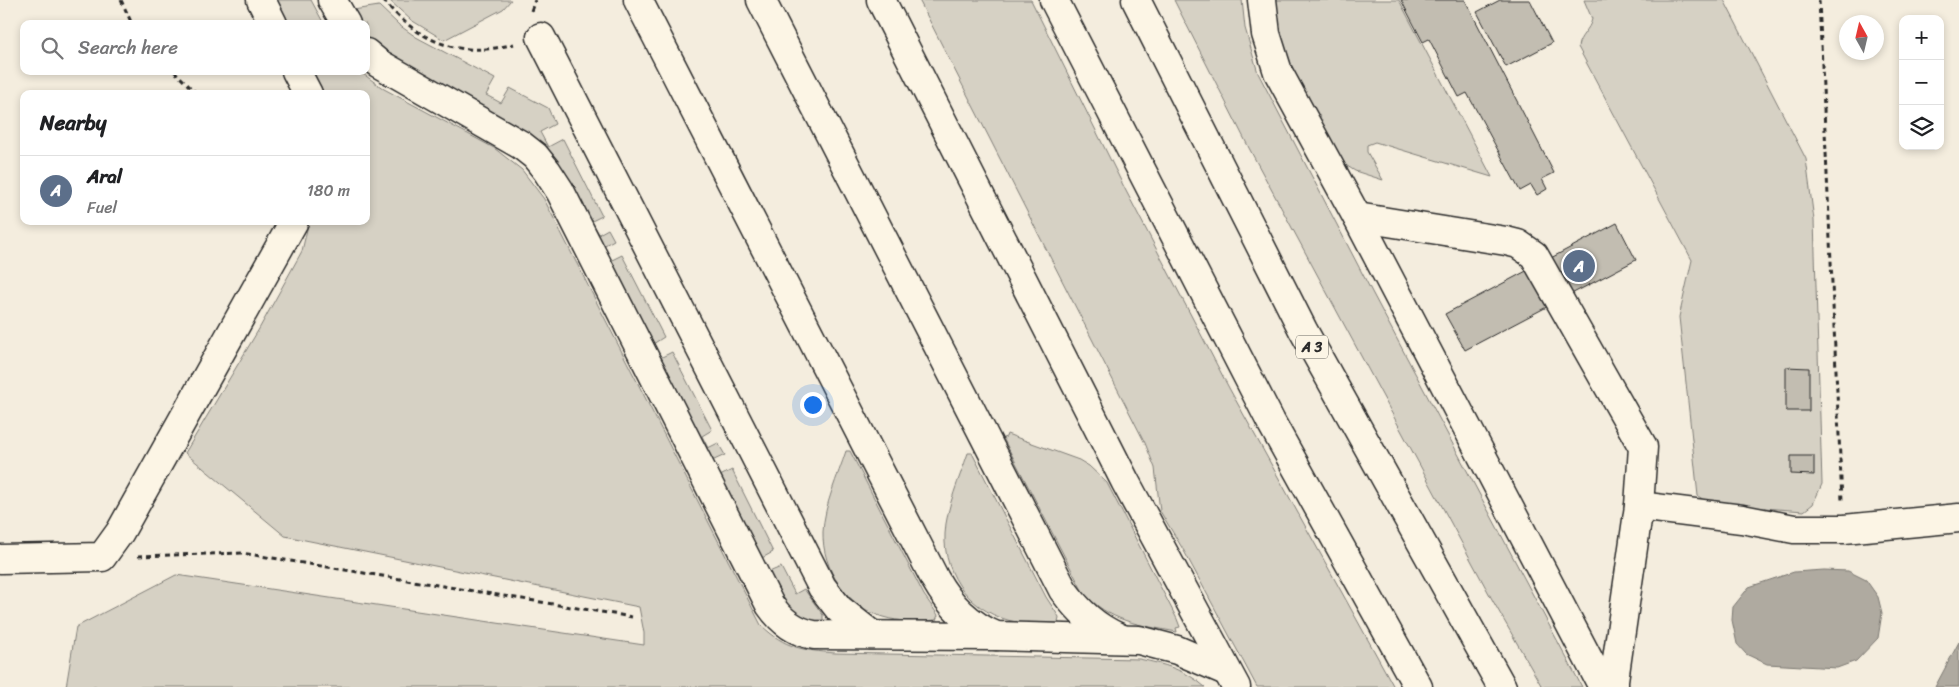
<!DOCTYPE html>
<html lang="en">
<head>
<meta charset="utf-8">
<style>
  :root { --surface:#fff; --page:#f2f2f2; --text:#202124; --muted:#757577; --line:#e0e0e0; --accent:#1a73e8 }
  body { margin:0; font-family:Sriracha,sans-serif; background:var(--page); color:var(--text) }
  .controls { position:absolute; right:15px; top:15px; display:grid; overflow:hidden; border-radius:10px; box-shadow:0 2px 8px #0003 }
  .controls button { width:45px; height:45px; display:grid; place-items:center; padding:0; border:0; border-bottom:1px solid var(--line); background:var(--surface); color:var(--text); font:25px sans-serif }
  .compass { position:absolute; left:1839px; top:15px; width:45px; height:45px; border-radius:50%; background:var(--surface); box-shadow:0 2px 8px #0003; rotate:352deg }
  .you { position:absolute; left:812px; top:404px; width:18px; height:18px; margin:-12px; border:4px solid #fff; border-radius:50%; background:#1a73e8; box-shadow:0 0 0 8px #1a73e833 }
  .badge { display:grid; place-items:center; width:32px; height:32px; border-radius:50%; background:var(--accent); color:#fff; font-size:16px; font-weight:700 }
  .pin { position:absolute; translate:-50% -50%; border:2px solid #fff; box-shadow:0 1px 5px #0006 }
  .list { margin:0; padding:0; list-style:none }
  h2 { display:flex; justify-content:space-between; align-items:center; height:65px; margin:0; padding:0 20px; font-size:21px }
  h2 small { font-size:16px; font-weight:400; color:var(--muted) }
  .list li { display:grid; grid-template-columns:32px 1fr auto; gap:15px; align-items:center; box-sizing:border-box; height:70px; padding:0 20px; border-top:1px solid var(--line) }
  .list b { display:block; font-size:19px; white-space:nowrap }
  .list p { margin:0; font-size:16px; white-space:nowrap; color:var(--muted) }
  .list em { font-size:16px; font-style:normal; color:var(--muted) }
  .icon { flex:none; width:28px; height:28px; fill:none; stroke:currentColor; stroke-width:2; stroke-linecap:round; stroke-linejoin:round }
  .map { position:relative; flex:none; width:1959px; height:687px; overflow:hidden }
  .search { position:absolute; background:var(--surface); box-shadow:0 2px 8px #0003; left:20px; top:20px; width:350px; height:55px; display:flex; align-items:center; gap:12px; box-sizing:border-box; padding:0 18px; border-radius:10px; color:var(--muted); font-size:19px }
  .panel { position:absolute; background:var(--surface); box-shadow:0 2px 8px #0003; left:20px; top:90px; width:350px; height:135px; border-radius:10px }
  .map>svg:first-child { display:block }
  .green { fill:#d6d1c4; stroke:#807e78 }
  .water { fill:#afaaa0; stroke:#7a7771 }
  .building { fill:#c2bdb1; stroke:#2b2b2b }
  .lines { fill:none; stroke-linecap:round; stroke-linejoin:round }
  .minor-casing { stroke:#2b2b2b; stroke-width:31 }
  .highway-casing { stroke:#2b2b2b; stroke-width:31 }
  .path { stroke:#2b2b2b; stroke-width:3; stroke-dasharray:5 4; stroke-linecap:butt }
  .minor { stroke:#fcf5e5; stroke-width:28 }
  .highway { stroke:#fcf5e5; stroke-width:28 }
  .labels { text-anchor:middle; stroke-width:4.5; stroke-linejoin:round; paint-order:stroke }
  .shield { fill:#fcf5e5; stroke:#6a6863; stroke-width:1 }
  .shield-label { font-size:14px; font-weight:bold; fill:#2b2b2b }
</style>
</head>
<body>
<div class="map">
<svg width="1959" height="687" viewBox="0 0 1959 687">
  <rect width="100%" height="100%" fill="#f4edde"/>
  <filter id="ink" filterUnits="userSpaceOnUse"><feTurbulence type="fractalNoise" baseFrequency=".02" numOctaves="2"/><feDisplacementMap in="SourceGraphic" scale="10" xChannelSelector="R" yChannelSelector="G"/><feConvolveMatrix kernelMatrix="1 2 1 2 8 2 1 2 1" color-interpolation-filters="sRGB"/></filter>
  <g filter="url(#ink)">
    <g class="green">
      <polygon points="271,0 311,0 324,24 284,24"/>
      <polygon points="389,0 511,0 503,9 444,40 411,20"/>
      <polygon points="919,0 1031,0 1126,191 1229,388 1394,687 1257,687 1184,551 1160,511 1155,468 1145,443"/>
      <polygon points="1174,0 1242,0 1245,28 1258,73 1373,294 1582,687 1542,687 1493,601 1249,148"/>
      <polygon points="1275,0 1399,0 1492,177 1375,142 1367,145 1367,152 1383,180 1355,171 1344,164 1296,78 1280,34"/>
      <path d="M 1584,0 L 1724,0 L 1806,159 L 1814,220 L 1822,484 L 1813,504 L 1804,511 L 1710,504 L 1698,496 L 1679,317 L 1692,260 L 1578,47 C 1579,36 1590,30 1592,19 Z"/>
      <polygon points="379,6 399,25 416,37 495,79 486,95 501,103 510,88 548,108 555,124 540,132 548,147 563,139 602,216 592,221 599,234 608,229 614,240 603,246 610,261 622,255 664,337 653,344 660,358 672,352 712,430 702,436 708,448 718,443 725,455 712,461 720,476 732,470 773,552 762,558 769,572 781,567 795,594 804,589 823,615 823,621 819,625 791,615 568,187 372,44 366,38 366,24 356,24 353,10"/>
      <path d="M 310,71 L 359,71 L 384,89 L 494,148 L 522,170 L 544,199 L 761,625 C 786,649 803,650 835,653 L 1139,659 C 1164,664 1186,670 1205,687 L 66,687 L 76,627 L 176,575 L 644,645 L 644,633 L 639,607 L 285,536 L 185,453 L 259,329 L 302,251 L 309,221 L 366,221 L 366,94 L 320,94 Z"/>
      <path d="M 1007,434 L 1079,460 L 1089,466 L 1107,483 L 1177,619 L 1180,627 L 1176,628 L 1177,632 C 1140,625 1109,622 1083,592 L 1003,438 L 1006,437 Z"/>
      <path d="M 846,451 L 850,451 L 924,595 L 938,615 L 936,620 C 919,622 899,622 883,617 C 846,606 822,569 823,532 C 824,505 838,476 846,451 Z"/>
      <path d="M 968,453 L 972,453 L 1046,597 L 1059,617 L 1058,623 C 1044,623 1029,624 1016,622 C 973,614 943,577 945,534 C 946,508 960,477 968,453 Z"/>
    </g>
    <g class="water">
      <polygon points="1824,570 1848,571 1866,580 1878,597 1882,613 1878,638 1856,661 1837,668 1767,664 1746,654 1737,644 1732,620 1733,607 1749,587 1794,572"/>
      <polygon points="1959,642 1959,687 1935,687"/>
    </g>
    <g class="building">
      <polygon points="1401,0 1465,0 1554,173 1542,179 1547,189 1537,195 1531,185 1520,191 1467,93 1459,97 1429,39 1423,42"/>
      <polygon points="1500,0 1530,0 1552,43 1506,67 1477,12"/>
      <polygon points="1617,223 1636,260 1465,350 1445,314"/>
      <polygon points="1786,367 1809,368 1809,411 1786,411"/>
      <polygon points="1791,456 1814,456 1814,475 1791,474"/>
    </g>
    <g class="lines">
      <g class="minor-casing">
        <g id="minor">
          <polyline points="261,0 273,24"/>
          <polyline points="332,0 346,24"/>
          <path d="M 638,0 L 935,579 C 949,604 970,625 996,636 L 1139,640 L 1177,650 L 1226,671"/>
          <path d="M 761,0 L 1063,590 C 1079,612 1095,627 1120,638"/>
          <polyline points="881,0 1125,481 1236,687"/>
          <polyline points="1262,0 1266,34 1278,72 1357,217 1603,687"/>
          <polyline points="541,37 822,587 839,609 872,635"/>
          <path d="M 366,53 L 378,63 L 521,145 L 535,156 L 547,171 L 560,191 L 770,605 C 781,621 795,632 814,635 L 996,636"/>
          <polyline points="296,71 308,94"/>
          <polyline points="1357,217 1506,241 1518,244 1534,255 1643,447 1639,506 1614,680 1614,687"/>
          <polyline points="1639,506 1742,519 1794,529 1844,529 1959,518"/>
          <polyline points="0,559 102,557 120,532 294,221"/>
        </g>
      </g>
      <g class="highway-casing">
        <g id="highway">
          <polyline points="1054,0 1271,422 1418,687"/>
          <polyline points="1136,0 1303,330 1502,687"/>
        </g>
      </g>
      <g class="path">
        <polyline points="121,0 132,24"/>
        <path d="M 383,0 C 419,42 459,59 514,44"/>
        <polyline points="1819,0 1842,501"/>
        <polyline points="531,11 535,0"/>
        <polyline points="174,71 197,94"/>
        <polyline points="138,556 242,553 632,617"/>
      </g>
      <use href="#minor" class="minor"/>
      <use href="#highway" class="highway"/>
    </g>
  </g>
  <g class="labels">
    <rect class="shield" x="1296" y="335.5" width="32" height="23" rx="4"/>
    <g class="shield-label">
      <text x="1312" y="352">A 3</text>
    </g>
  </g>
</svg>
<div class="controls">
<button>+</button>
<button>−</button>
<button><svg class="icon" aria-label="layers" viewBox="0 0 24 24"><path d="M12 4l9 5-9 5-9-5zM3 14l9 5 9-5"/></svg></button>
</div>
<svg class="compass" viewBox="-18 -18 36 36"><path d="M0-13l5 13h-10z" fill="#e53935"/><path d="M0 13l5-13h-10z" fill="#757577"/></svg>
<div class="you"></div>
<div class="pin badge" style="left:1579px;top:266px;background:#5c6f8a">A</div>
<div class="search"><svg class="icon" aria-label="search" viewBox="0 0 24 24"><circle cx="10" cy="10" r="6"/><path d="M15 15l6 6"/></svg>Search here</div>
<section class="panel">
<h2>Nearby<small></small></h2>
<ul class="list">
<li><span class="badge" style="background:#5c6f8a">A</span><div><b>Aral</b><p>Fuel</p></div><em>180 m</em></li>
</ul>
</section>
</div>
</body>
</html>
